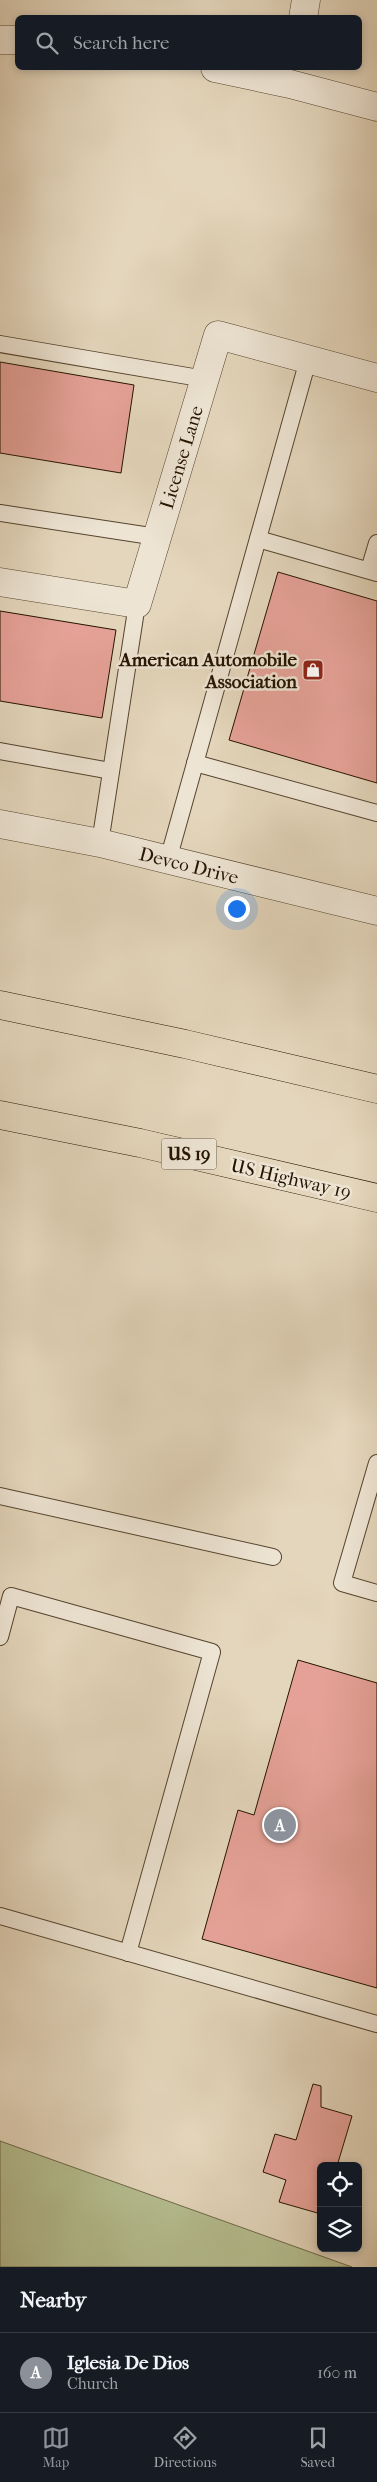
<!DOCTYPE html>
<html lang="en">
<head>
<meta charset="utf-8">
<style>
  :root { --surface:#171b24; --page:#20242c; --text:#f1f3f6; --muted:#9ea1a6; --line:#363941; --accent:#8c9099 }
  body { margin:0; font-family:"IM FELL French Canon",serif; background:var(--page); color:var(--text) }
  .controls { position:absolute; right:15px; bottom:15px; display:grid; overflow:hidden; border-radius:8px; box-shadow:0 2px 8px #0003 }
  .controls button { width:45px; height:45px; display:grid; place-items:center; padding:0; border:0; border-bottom:1px solid var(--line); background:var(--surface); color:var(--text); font:25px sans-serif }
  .you { position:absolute; left:236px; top:908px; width:18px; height:18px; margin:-12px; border:4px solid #fff; border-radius:50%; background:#1a73e8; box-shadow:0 0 0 8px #1a73e833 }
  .badge { display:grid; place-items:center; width:32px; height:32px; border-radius:50%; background:var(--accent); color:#fff; font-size:16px; font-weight:700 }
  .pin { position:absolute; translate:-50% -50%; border:2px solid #fff; box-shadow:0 1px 5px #0006 }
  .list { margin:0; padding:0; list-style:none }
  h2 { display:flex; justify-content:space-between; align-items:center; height:65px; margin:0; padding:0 20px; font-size:21px }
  h2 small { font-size:16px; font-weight:400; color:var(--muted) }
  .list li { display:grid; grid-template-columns:32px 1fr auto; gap:15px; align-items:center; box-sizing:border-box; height:80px; padding:0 20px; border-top:1px solid var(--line) }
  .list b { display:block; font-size:19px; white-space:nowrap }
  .list p { margin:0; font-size:16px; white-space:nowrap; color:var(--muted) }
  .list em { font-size:16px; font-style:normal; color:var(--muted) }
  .icon { flex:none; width:28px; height:28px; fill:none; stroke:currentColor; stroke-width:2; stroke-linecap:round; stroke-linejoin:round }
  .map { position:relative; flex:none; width:377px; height:2267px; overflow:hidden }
  .search { position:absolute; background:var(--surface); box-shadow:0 2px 8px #0003; left:15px; right:15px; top:15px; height:55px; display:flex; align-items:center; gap:12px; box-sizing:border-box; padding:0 18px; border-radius:8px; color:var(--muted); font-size:19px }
  .sheet { height:145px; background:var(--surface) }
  nav { display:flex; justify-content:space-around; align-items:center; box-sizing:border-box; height:70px; border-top:1px solid var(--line); background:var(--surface); font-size:14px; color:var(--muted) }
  nav a { display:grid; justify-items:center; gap:2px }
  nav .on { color:var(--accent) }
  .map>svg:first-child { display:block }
  .green { fill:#b5be90; stroke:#6d6948 }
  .building { fill:#e5a197; stroke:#251400 }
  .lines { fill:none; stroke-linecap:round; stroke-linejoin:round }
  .lane-casing { stroke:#55442f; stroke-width:18 }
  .street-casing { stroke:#55442f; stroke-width:29 }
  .highway-casing { stroke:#251400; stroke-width:29 }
  .lane { stroke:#ede4d3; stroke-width:16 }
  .street { stroke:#ede4d3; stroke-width:28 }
  .highway { stroke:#e4d6bc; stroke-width:28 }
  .labels { text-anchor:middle; stroke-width:5; stroke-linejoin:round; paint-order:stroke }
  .shield { fill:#ede4d3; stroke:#61523f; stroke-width:1 }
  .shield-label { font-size:18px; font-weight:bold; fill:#251400 }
  .street-label { font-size:19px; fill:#251400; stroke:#ede4d3 }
  .poi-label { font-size:19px; font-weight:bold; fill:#251400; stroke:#ede4d3; text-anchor:end }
</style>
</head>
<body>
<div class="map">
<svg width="377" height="2267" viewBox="0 0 377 2267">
  <rect width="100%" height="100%" fill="#e4d6bc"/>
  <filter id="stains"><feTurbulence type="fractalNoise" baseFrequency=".004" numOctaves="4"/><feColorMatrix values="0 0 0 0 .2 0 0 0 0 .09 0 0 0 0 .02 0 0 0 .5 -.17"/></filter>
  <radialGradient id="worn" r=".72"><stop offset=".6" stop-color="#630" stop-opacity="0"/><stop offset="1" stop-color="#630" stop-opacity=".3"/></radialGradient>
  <polygon class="green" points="0,2141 352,2267 0,2267"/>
  <g class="building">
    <polygon points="0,362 134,385 121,473 0,453"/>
    <polygon points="278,572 377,601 377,783 229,740"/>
    <polygon points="0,611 116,630 102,718 0,701"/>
    <polygon points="298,1660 377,1683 377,1988 202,1939 238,1810 254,1815"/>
    <polygon points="313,2084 321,2086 321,2107 352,2116 337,2166 321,2166 321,2214 279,2202 286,2180 263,2172 275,2134 296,2140"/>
  </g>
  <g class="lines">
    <g class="lane-casing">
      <g id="lane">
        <polyline points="0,344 205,379"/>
        <polyline points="0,513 157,537"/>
        <polyline points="258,539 377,573"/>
        <polyline points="369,570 377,543"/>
        <polyline points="0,751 111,771"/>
        <polyline points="195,763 377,813"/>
        <polyline points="100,843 137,604"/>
        <polyline points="168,860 308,360"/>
        <polyline points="377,1463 342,1583 377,1593"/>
        <polyline points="0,1496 273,1557"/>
        <polyline points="0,1637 11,1596 212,1652 128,1953"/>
        <polyline points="0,1916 377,2024"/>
      </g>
    </g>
    <g class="street-casing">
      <g id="street">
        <polyline points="303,18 306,0"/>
        <polyline points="0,40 18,40"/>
        <polyline points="215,68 290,84 377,107"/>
        <polyline points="0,582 137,604 218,335 377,378"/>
        <polyline points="0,824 100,843 377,911"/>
      </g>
    </g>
    <g class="highway-casing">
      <g id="highway">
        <polyline points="0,1005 185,1044 377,1089"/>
        <polyline points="0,1115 140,1143 377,1198"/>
      </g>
    </g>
    <use href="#lane" class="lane"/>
    <use href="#street" class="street"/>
    <use href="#highway" class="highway"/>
  </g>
  <defs>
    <g id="shop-square" transform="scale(1.125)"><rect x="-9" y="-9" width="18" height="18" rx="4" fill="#8f2418" stroke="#ede4d3"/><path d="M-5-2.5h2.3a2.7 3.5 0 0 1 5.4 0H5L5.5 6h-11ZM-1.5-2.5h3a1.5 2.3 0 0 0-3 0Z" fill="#fff"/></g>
  </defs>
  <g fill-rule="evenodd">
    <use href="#shop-square" x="313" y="670"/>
  </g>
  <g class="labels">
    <rect class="shield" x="161.5" y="1138.5" width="55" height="31" rx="4"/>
    <g class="shield-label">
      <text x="189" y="1160">US 19</text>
    </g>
    <g class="street-label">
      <text transform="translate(181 457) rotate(-73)" y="7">License Lane</text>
      <text transform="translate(189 865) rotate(14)" y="7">Devco Drive</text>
      <text transform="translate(291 1178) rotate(13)" y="7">US Highway 19</text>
    </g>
    <g class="poi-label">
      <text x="297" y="666">American Automobile<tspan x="297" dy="22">Association</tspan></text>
    </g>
  </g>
  <rect width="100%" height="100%" filter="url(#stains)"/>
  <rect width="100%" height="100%" fill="url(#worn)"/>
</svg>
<div class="controls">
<button><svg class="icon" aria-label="locate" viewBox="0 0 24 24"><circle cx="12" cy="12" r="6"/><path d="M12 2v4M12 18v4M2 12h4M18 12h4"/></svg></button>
<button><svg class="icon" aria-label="layers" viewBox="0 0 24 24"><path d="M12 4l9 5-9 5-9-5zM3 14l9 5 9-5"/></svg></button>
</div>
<div class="you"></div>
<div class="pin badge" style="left:280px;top:1825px">A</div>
<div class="search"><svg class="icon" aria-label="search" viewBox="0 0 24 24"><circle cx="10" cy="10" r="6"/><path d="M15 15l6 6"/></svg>Search here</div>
</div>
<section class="sheet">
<h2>Nearby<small></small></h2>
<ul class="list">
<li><span class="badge">A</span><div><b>Iglesia De Dios</b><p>Church</p></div><em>160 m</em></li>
</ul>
</section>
<nav>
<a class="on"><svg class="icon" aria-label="map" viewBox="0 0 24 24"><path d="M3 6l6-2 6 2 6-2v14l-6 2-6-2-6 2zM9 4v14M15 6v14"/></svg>Map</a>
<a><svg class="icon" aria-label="directions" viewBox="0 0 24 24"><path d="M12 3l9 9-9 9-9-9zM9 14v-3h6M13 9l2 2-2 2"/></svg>Directions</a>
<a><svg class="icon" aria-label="saved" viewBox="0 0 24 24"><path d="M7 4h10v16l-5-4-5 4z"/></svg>Saved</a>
</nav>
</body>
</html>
